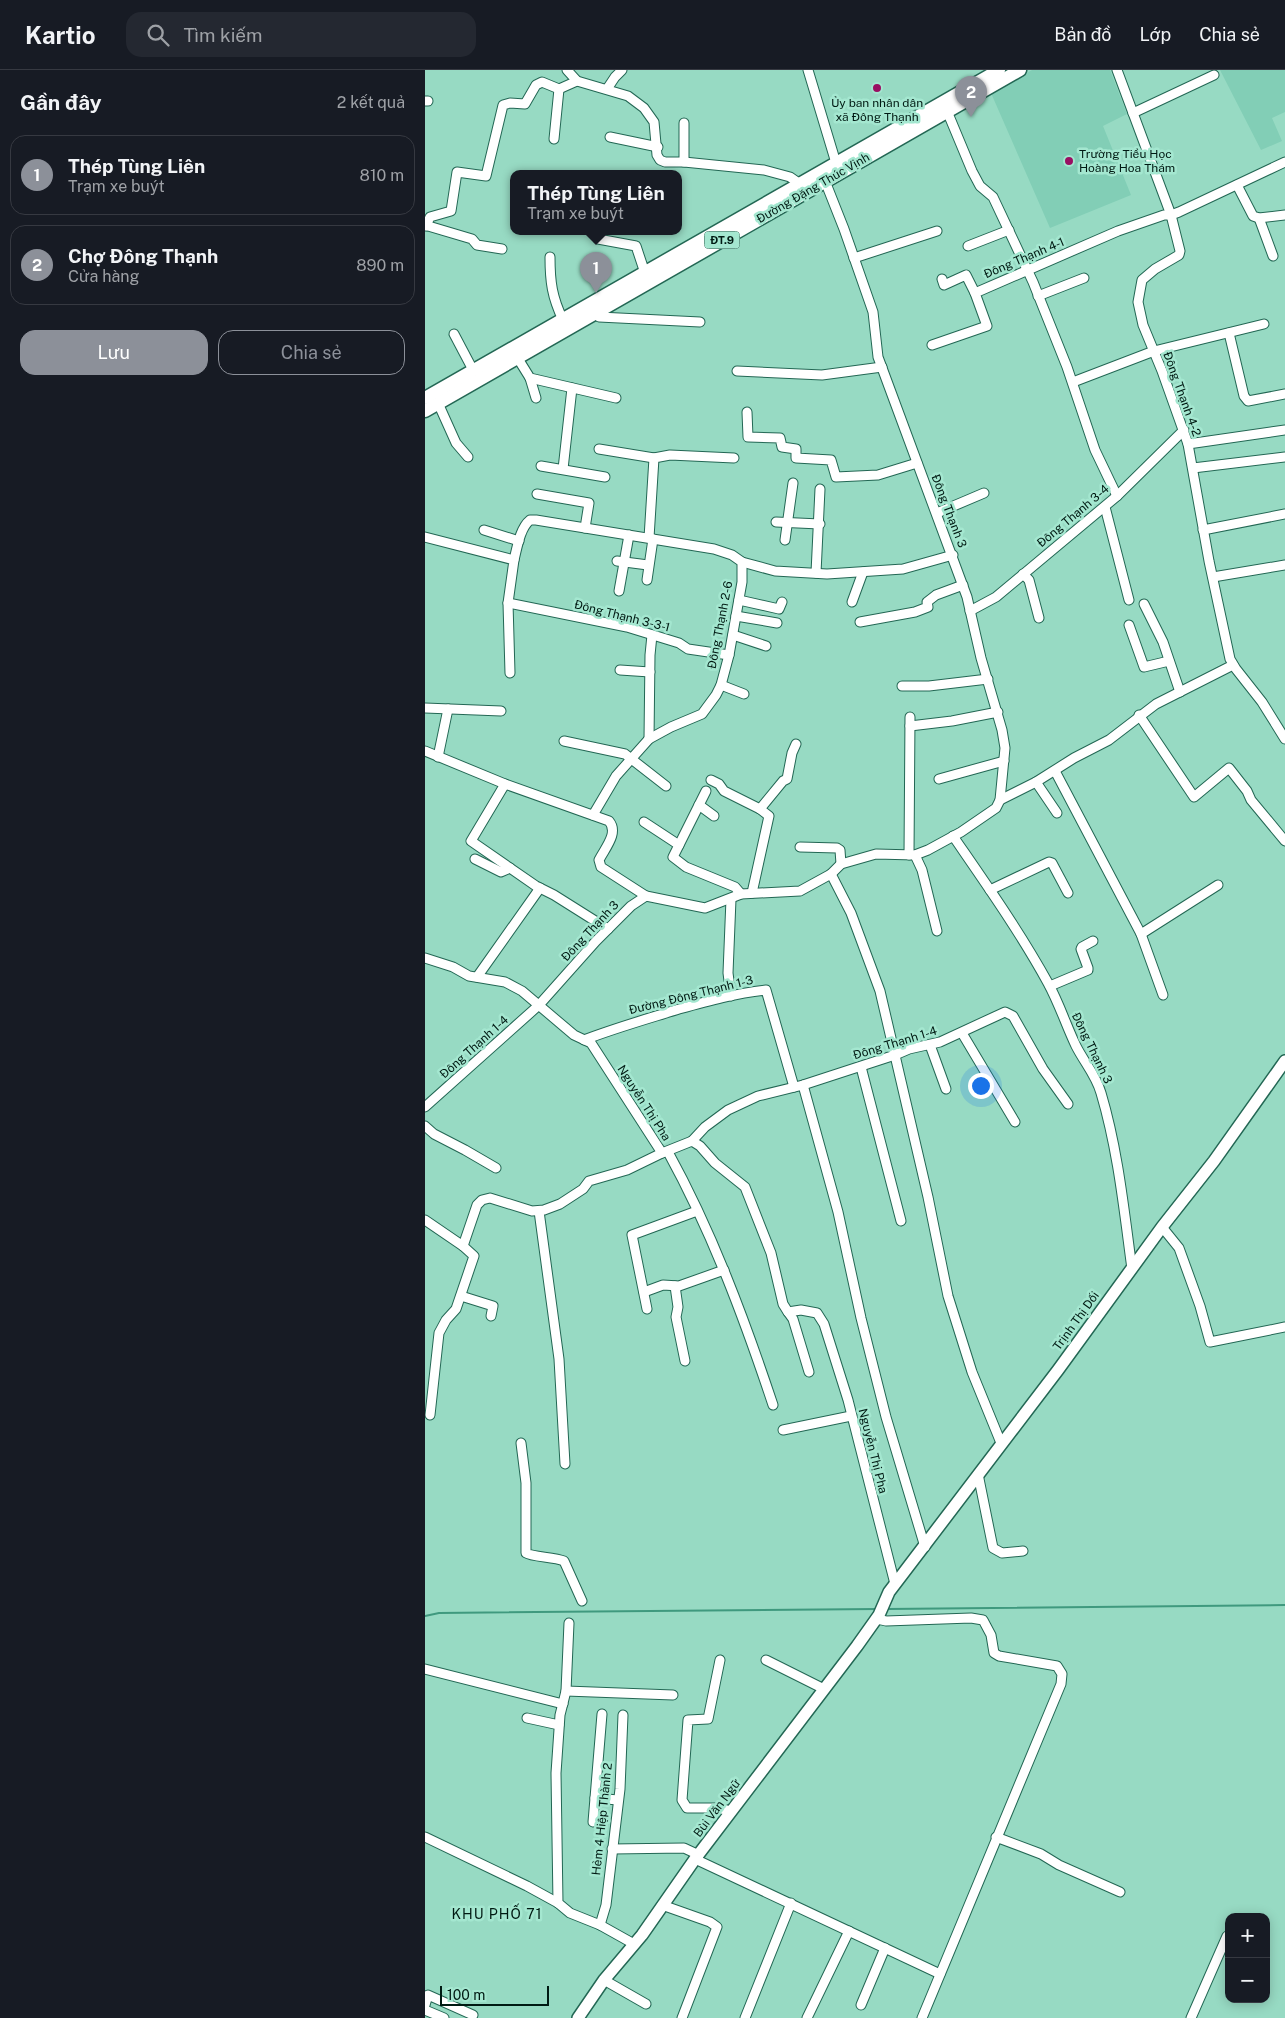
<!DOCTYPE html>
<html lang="vi">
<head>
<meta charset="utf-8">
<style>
  :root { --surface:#171b24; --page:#242831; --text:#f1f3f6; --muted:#9ea1a6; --line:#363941; --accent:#8c9099 }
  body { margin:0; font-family:"Public Sans",sans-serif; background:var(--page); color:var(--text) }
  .controls { position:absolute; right:15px; bottom:15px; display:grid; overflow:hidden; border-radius:10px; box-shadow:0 2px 12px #0003 }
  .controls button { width:45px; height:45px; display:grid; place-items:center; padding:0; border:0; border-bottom:1px solid var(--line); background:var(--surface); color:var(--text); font:25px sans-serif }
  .scale { position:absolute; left:15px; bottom:12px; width:109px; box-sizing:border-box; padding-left:5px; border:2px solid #001a13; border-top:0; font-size:14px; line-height:18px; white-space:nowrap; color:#001a13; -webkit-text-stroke:4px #a4e7d0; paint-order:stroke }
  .you { position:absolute; left:555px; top:1015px; width:18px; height:18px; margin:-12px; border:4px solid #fff; border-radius:50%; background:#1a73e8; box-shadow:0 0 0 8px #1a73e833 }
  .badge { display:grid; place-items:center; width:32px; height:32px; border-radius:50%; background:var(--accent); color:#fff; font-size:16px; font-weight:700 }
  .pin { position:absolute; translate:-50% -41px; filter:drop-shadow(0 1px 2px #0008) }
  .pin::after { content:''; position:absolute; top:26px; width:18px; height:15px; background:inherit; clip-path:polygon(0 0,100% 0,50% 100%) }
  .popup { position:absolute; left:85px; top:100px; width:172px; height:65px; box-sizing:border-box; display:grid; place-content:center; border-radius:10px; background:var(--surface); filter:drop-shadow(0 1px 4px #0005); font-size:16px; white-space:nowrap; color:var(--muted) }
  .popup b { font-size:19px; color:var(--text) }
  .popup::after { content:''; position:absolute; left:50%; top:100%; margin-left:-10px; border:10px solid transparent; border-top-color:var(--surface) }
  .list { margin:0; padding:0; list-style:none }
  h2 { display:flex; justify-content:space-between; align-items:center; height:65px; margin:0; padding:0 20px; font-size:21px }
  h2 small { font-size:16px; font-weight:400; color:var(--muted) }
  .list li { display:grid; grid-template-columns:32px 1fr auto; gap:15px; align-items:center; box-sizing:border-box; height:80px; margin:0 10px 10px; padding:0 10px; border:1px solid var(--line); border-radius:15px }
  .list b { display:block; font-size:19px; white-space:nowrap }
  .list p { margin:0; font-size:16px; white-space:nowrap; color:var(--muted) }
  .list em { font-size:16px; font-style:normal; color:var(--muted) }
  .actions { display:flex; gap:10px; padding:15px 20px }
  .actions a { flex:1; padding:11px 0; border:1px solid var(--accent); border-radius:15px; text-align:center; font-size:18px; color:var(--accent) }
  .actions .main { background:var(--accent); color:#fff }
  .icon { flex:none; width:28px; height:28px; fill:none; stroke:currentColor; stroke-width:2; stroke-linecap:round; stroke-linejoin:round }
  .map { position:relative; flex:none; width:860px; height:1948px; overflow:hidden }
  header { display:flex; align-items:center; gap:30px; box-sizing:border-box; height:70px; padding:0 25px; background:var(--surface); border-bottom:1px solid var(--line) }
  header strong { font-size:24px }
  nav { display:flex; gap:28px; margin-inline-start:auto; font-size:18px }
  .search { width:350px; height:45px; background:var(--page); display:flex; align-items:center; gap:12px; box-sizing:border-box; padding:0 18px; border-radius:15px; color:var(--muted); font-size:19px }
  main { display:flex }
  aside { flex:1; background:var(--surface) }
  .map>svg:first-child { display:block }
  .built { fill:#82ceb6 }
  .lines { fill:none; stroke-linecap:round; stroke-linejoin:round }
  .stream { stroke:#3f997e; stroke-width:2 }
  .minor-casing { stroke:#236754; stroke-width:11 }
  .secondary-casing { stroke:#236754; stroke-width:14 }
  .primary-casing { stroke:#236754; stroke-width:15 }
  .minor { stroke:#fff; stroke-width:9 }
  .secondary { stroke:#fff; stroke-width:11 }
  .primary { stroke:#fff; stroke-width:12 }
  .poi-dot { fill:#990f62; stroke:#a4e7d0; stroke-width:2 }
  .labels { text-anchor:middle; stroke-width:5; stroke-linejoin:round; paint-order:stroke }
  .shield { fill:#a4e7d0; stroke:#31584c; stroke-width:1 }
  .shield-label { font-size:11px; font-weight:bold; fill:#001a13 }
  .poi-label { font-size:12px; fill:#001a13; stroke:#a4e7d0 }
  .street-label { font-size:12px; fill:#001a13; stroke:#a4e7d0 }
  .neighbourhood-label { font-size:14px; letter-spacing:1px; fill:#001a13; stroke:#a4e7d0 }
</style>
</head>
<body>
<header>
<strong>Kartio</strong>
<div class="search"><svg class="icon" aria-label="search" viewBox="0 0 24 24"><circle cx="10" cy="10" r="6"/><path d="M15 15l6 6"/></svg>Tìm kiếm</div>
<nav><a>Bản đồ</a><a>Lớp</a><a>Chia sẻ</a></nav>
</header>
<main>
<aside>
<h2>Gần đây<small>2 kết quả</small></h2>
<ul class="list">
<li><span class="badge">1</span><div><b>Thép Tùng Liên</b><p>Trạm xe buýt</p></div><em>810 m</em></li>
<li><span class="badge">2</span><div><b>Chợ Đông Thạnh</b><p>Cửa hàng</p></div><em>890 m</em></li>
</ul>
<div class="actions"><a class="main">Lưu</a><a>Chia sẻ</a></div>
</aside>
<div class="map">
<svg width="860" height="1948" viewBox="0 0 860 1948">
  <rect width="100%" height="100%" fill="#97dac3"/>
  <g class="built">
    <polygon points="607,0 685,0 702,44 678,56 706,125 625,158 566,23"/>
    <polygon points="795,0 860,0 860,42 847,48 857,71 836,80"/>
  </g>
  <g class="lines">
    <g class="stream">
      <polyline points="462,1539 860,1535"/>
      <polyline points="0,1546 14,1543 452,1539"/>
    </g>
    <g class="minor-casing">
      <g id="minor">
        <polyline points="142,0 152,11 203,26 219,38 229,52 232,85 235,90 240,92 259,92 339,100 365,107 375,114"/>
        <polyline points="383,0 411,93"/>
        <polyline points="692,0 746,145 755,181 754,185 730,199 717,210 713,232 718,255 737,301 763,374 784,491 805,589 811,599 837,632 860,669"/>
        <polyline points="182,19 190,7 197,0"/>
        <polyline points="0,31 3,31"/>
        <polyline points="522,41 547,101 555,116 568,127 608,212 642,297 670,380 692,426"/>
        <polyline points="708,43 789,5"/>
        <polyline points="259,53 259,92"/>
        <polyline points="185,67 233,77"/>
        <polyline points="129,69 134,19"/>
        <polyline points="812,115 828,146 834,148 860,145"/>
        <polyline points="834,148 848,186"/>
        <polyline points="0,155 47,169 52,175 77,179"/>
        <polyline points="1,156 5,147 26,141 32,102 61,106 78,35 85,33 100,34 111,15 117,12 134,19 152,11"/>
        <polyline points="172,162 173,169 211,176 220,203"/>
        <polyline points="543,176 584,160"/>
        <path d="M 125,187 C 125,212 127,227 138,250"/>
        <polyline points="429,188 512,161"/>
        <polyline points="517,209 519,215 541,205 550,223"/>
        <polyline points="613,226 659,208"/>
        <polyline points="171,243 174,247 275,252"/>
        <polyline points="804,263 819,326 823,331 860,324"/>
        <polyline points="29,264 48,300"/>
        <polyline points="507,275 562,256 550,223 693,161 739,145 746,145 754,142 860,92"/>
        <polyline points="92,287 105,308 191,328"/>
        <polyline points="312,301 397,305 457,297"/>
        <polyline points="105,308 111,328"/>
        <polyline points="648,312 729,281 839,254"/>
        <polyline points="13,333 31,373 43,387"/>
        <polyline points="322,342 323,367 355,368 357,377 371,379 371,388 406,390 411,407 453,405 492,393"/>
        <polyline points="763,374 860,360"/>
        <polyline points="174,379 229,388"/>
        <polyline points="116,396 180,407"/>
        <polyline points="768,398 860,387"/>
        <polyline points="138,399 147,318"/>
        <polyline points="112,424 164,433 160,458"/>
        <polyline points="680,437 704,530"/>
        <polyline points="512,443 559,423"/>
        <polyline points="351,452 395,454"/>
        <polyline points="59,460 94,471"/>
        <polyline points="778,460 860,444"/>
        <polyline points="0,467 89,490 83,533 85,603"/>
        <polyline points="224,468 229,388 245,385 309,388"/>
        <polyline points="360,470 368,413"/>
        <path d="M 89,490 C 92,478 95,458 105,450 L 111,450 L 289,479 L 307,485 L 317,492 L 317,512 L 304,585 L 296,615 L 291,625 L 277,644 L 246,657 L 224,669 L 191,706 L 168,745"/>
        <polyline points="192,491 223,495"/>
        <polyline points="317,492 350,501 402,504 478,499 528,485"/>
        <polyline points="391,503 395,419"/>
        <polyline points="598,504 604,510 614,548"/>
        <polyline points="788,507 860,495"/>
        <polyline points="222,510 228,469"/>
        <polyline points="194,521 204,465"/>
        <polyline points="314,530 354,539 357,532"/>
        <polyline points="427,532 438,502"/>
        <polyline points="83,533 202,557 254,573 263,579 304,585"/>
        <polyline points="719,534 738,572 755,622"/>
        <polyline points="545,541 571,527 692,426 759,360"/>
        <polyline points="311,546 352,553"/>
        <polyline points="435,552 490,542 503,537 502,532 511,525 538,515"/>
        <polyline points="704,555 719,597 744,591"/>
        <polyline points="308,565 341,576"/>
        <polyline points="195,600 225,602"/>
        <polyline points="296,615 319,624"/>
        <polyline points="477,616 504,616 563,609"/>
        <polyline points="0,638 76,641"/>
        <polyline points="714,645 769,727 804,698 822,721 826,730 860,771"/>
        <polyline points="485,656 527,651 573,642"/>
        <polyline points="224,669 225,585 227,565"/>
        <polyline points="139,671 200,684 241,716"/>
        <path d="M 0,681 L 80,714 L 184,751 C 194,763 180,778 174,790 L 176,797 L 221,826"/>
        <polyline points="13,687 23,639"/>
        <polyline points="630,701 716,864 738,925"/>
        <polyline points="514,709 579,691"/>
        <polyline points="286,710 294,714 299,721 335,739 344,746 327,823"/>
        <polyline points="611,712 632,743"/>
        <polyline points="80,714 46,771 111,816 129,825 183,859"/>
        <polyline points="281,721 248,787 261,797 310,817 316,824"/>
        <polyline points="575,730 611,712 649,688 684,670 731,634 808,595"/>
        <polyline points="274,735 289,746"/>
        <polyline points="335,739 358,711 362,709 367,683 371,674"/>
        <polyline points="219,752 254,775"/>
        <path d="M 528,766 C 561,814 595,862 623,913 C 634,933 641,955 651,976 C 659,992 671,1005 676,1023 C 693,1080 699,1140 707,1199"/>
        <polyline points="375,777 412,778 415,780 416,794"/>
        <polyline points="484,785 485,647"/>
        <polyline points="490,785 497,800 512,861"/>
        <polyline points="50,789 76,802 85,798"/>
        <polyline points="406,804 426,843 455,921 503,1127 523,1226 547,1302 576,1373"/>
        <polyline points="565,820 624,792 627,793 643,823"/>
        <polyline points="306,829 303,903 306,926"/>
        <polyline points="716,864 793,815"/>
        <polyline points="0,888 28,897 44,906 80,912 97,921 149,965 166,973 237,1083 267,1071 275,1076 290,1093 320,1117 346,1183 358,1234 363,1242 376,1240 392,1243 399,1254 423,1330 470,1514"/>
        <polyline points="52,907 115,818"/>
        <polyline points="625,916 663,900 663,898 656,879 657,877 668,871"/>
        <polyline points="537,963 590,1052"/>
        <path d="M 159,970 C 190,958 222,949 254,939 C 283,931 312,923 341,920 L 369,1017"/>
        <polyline points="505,975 521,1019"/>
        <polyline points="436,997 476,1151"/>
        <polyline points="378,1015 413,1142 436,1248 461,1347 500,1477"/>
        <polyline points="0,1037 114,935 171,871 206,836 221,826 280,838 316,824 375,821 406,804 416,794 451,784 490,785 503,780 536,762 571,738 575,730 580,678 577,660 556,588 542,527 453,287 448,242 419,159 400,111"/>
        <polyline points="0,1056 9,1064 40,1080 71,1098"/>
        <polyline points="267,1071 280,1057 303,1040 333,1026 378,1015 470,985 484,979 515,972 580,942 588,946 618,999 643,1034"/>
        <path d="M 243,1082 C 287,1162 319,1248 348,1335"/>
        <polyline points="114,1141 134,1289 140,1394"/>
        <polyline points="0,1150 38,1176 52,1135 57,1130 65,1128 107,1141 119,1140 135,1134 158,1119 164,1111 202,1100 237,1083"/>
        <polyline points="737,1157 754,1178 775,1236 785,1272 860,1257"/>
        <polyline points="250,1216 253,1237 251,1247 260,1291"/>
        <polyline points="219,1222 238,1215 254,1216 299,1200"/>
        <polyline points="36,1226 68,1236 66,1246"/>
        <polyline points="222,1239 207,1165 272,1141"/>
        <polyline points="363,1242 368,1249 384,1302"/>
        <polyline points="5,1345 14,1263 21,1250 31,1239 49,1186 38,1176"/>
        <polyline points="358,1360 426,1346"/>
        <path d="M 96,1373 L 101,1413 L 101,1483 C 107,1487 129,1487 139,1491 L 157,1531"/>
        <polyline points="553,1404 568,1478 577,1483 598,1481"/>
        <polyline points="452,1549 461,1551 546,1548 558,1550 566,1565 569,1583 574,1586 632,1596 637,1604 636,1614 497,1948"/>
        <polyline points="144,1553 141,1621 135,1645 131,1703 133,1833 145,1843 175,1855 209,1874"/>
        <polyline points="295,1590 283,1649 263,1650 257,1730 262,1738 292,1738 306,1741"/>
        <polyline points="341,1590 399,1619"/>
        <polyline points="0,1599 138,1634"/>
        <polyline points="141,1621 248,1625"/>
        <polyline points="177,1644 170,1728 193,1730"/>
        <polyline points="102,1648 134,1655"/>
        <polyline points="168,1752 170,1728"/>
        <polyline points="0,1767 102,1816 133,1833"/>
        <polyline points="571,1767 616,1784 634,1795 695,1822"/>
        <polyline points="187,1779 259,1778 274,1785"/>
        <polyline points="270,1789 515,1904"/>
        <polyline points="237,1835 285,1852 292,1857 257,1948"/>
        <polyline points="175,1855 181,1835 195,1719 198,1645"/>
        <polyline points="179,1910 221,1934"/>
        <polyline points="0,1935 3,1925 48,1945"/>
        <polyline points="436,1935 460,1878"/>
        <polyline points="0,1940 19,1948"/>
        <polyline points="320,1948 366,1833"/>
        <polyline points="382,1948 424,1861"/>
        <polyline points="766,1948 802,1866"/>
      </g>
    </g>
    <g class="secondary-casing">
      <polyline id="secondary" points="153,1948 179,1910 217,1865 270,1789 432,1576 454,1545 464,1522 633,1300 737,1157 789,1091 860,991"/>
    </g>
    <g class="primary-casing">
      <g id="primary">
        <polyline points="0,328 574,0"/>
        <polyline points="0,341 595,0"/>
      </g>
    </g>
    <use href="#minor" class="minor"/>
    <use href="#secondary" class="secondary"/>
    <use href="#primary" class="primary"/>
  </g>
  <g class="poi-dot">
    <circle cx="452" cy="18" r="5"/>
    <circle cx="644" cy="91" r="5"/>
  </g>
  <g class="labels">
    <rect class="shield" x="279.5" y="161.5" width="35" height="17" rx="4"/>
    <g class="shield-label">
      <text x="297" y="174">ĐT.9</text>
    </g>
    <g class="poi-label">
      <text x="452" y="37">Ủy ban nhân dân<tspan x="452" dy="14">xã Đông Thạnh</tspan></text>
      <text x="654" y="88" text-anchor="start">Trường Tiểu Học<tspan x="654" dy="14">Hoàng Hoa Thám</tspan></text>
    </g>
    <g class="street-label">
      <text transform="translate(388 118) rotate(-30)" y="4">Đường Đặng Thúc Vịnh</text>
      <text transform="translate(599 188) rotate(-23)" y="4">Đông Thạnh 4-1</text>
      <text transform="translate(757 324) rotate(70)" y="4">Đông Thạnh 4-2</text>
      <text transform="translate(524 441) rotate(69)" y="4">Đông Thạnh 3</text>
      <text transform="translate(648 446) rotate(-40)" y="4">Đông Thạnh 3-4</text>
      <text transform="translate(197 546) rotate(14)" y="4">Đông Thạnh 3-3-1</text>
      <text transform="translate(295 555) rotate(-79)" y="4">Đông Thạnh 2-6</text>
      <text transform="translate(165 861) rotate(-47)" y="4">Đông Thạnh 3</text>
      <text transform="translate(266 925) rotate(-14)" y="4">Đường Đông Thạnh 1-3</text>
      <text transform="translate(470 973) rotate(-17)" y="4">Đông Thạnh 1-4</text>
      <text transform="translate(49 977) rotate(-42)" y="4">Đông Thạnh 1-4</text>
      <text transform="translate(667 978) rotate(64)" y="4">Đông Thạnh 3</text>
      <text transform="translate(219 1033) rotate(57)" y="4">Nguyễn Thị Pha</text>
      <text transform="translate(651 1251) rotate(-54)" y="4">Trịnh Thị Dối</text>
      <text transform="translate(448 1381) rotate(76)" y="4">Nguyễn Thị Pha</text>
      <text transform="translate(292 1738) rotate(-53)" y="4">Bùi Văn Ngữ</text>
      <text transform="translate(177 1749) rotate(-84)" y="4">Hẻm 4 Hiệp Thành 2</text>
    </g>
    <g class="neighbourhood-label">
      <text x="72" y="1849">KHU PHỐ 71</text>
    </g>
  </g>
</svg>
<div class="controls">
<button>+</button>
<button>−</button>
</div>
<div class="scale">100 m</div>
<div class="you"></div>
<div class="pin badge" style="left:171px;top:223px">1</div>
<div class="popup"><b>Thép Tùng Liên</b>Trạm xe buýt</div>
<div class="pin badge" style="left:546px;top:47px">2</div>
</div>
</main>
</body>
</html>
